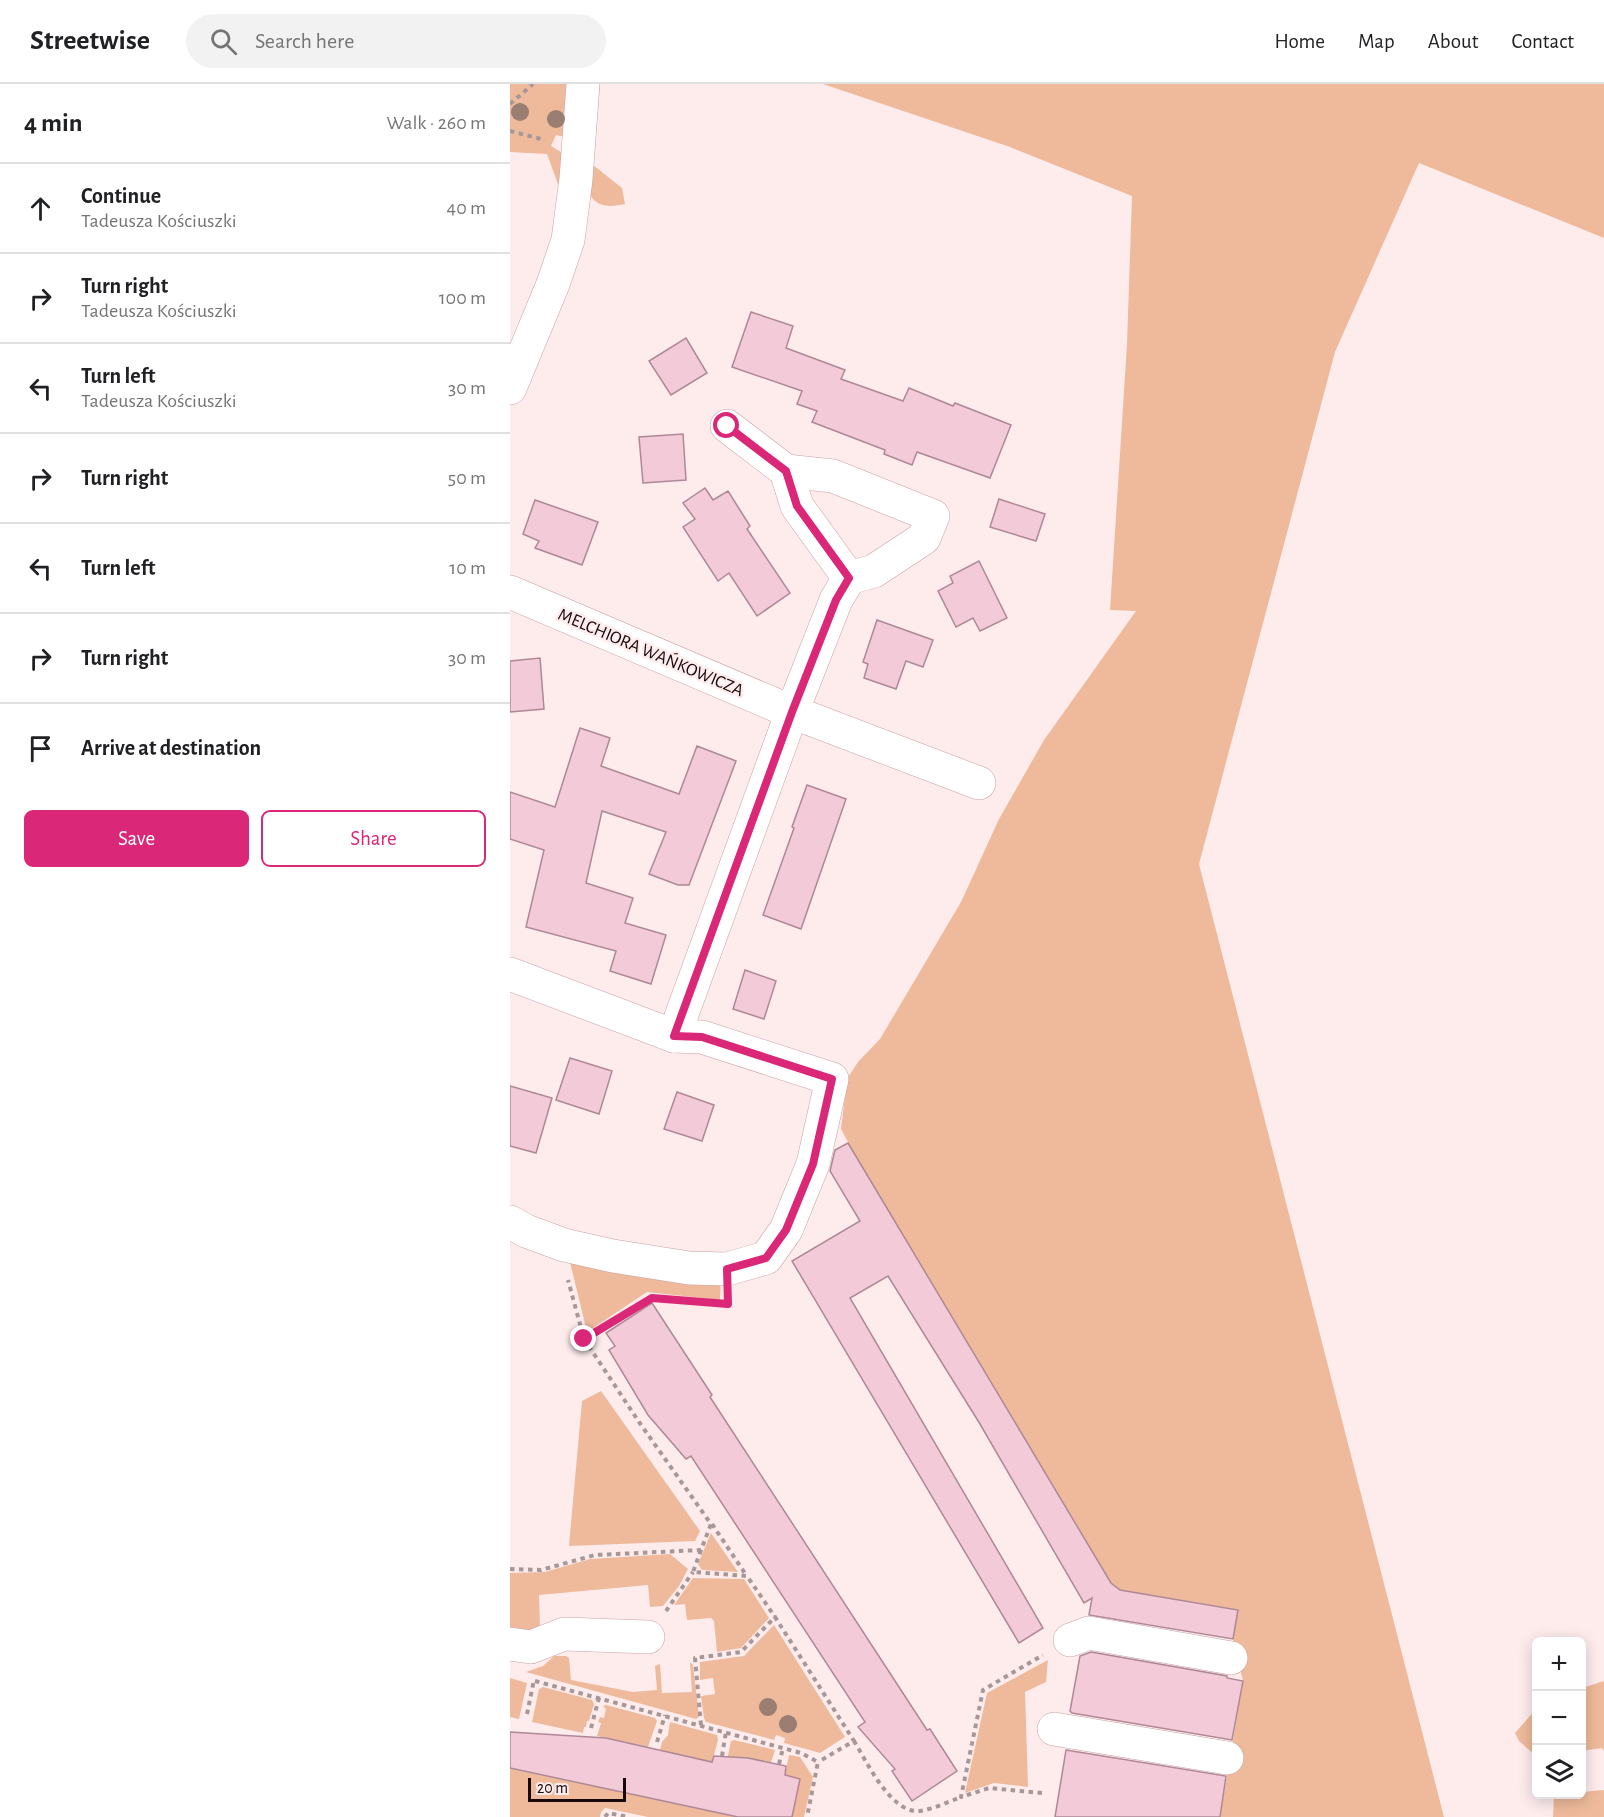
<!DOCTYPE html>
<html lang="en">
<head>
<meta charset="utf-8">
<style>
  :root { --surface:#fff; --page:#f2f2f2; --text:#202124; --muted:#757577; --line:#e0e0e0; --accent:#db2777 }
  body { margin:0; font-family:"Alegreya Sans",sans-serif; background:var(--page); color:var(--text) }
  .controls { position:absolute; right:18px; bottom:18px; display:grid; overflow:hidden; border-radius:9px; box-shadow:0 3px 15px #0003 }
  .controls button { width:54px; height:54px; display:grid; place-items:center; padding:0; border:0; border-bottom:2px solid var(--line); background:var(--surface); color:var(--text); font:30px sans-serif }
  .scale { position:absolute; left:18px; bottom:15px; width:98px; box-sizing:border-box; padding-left:6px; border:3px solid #17090a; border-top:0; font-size:16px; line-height:21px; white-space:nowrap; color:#17090a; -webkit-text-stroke:4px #feeced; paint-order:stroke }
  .stop { position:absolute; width:18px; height:18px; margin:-14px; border:4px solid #db2777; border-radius:50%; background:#fff }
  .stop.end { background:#db2777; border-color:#fff; box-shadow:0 2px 6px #0008 }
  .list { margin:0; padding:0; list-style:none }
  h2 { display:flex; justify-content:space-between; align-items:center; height:78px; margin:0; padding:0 24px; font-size:26px }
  h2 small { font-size:20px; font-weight:400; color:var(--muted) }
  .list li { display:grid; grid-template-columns:39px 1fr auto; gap:18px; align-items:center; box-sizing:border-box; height:90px; padding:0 24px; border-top:2px solid var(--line) }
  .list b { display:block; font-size:22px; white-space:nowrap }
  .list p { margin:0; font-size:20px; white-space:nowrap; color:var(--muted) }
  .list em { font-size:20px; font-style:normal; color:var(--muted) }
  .actions { display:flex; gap:12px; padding:18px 24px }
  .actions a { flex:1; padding:14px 0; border:2px solid var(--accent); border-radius:9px; text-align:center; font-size:21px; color:var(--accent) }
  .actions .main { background:var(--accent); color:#fff }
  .icon { flex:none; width:33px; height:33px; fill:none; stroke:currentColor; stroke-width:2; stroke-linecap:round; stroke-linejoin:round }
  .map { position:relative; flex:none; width:1094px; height:1733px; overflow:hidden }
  header { display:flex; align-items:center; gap:36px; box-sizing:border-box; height:84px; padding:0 30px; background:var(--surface); border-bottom:2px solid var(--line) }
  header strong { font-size:28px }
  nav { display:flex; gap:33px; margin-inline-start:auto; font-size:21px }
  .search { width:420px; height:54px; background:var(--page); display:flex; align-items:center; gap:15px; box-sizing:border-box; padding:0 21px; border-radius:33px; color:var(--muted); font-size:22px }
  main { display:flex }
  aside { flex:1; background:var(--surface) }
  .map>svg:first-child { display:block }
  .green { fill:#eeba9b }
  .building { fill:#f2cad8; stroke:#ae8896; stroke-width:1.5 }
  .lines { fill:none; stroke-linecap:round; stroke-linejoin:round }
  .minor-casing { stroke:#caa1a4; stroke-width:34 }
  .path { stroke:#a89798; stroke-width:4; stroke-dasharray:4.5 4.5; stroke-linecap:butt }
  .minor { stroke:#fff; stroke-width:33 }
  .tree { fill:#997e71 }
  .route { stroke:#db2777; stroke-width:8 }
  .labels { text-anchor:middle; stroke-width:5; stroke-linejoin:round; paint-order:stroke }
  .street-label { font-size:18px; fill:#17090a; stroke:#feeced }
</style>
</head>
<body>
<header>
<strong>Streetwise</strong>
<div class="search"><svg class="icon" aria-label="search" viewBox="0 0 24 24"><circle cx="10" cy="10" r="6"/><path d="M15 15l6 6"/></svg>Search here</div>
<nav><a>Home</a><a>Map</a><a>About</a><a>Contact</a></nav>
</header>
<main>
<aside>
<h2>4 min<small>Walk · 260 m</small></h2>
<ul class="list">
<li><svg class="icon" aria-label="ahead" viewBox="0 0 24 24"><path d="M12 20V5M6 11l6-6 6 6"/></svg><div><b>Continue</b><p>Tadeusza Kościuszki</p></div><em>40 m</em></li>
<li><svg class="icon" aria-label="right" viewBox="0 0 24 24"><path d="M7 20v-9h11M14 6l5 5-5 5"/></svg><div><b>Turn right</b><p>Tadeusza Kościuszki</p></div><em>100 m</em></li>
<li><svg class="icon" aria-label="left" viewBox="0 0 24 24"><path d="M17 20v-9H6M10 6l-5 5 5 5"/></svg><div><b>Turn left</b><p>Tadeusza Kościuszki</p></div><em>30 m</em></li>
<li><svg class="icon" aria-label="right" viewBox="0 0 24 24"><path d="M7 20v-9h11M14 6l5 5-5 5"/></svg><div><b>Turn right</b></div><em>50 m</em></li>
<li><svg class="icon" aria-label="left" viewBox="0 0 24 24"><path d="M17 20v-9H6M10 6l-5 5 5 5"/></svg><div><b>Turn left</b></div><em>10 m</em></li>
<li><svg class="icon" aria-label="right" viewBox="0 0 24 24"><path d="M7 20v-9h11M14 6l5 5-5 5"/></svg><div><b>Turn right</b></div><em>30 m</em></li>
<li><svg class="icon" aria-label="arrive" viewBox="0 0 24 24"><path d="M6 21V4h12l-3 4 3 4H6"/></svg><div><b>Arrive at destination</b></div></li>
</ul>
<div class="actions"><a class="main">Save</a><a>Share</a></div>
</aside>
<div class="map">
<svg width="1094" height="1733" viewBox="0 0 1094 1733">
  <rect width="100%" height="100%" fill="#feeced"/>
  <g class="green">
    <polygon points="0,0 68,0 59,54 46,51 41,62 51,68 56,75 48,143 49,103 37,70 0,68"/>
    <path d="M 81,0 L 90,0 L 83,81 L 112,104 L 115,120 C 101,123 88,124 80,111 Z"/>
    <polygon points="313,0 1094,0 1094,154 909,79 825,268 689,780 934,1733 710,1733 733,1597 723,1555 728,1526 610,1506 601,1499 345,1071 331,1045 337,995 348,978 370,955 451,818 489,735 534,656 626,527 600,526 617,260 622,112 500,63"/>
    <polygon points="60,1178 211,1192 210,1216 137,1208 77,1248"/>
    <polygon points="91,1307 190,1447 185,1457 59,1462 72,1317"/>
    <polygon points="201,1449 228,1488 192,1486 188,1480"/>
    <polygon points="160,1470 178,1485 169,1502 153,1522 140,1523 138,1501 29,1511 30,1543 27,1547 0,1548 0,1489 35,1488 80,1475"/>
    <polygon points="183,1494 234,1495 259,1534 231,1564 207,1568 204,1537 201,1534 177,1536 175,1520 164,1521"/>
    <polygon points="264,1541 335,1653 310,1669 274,1659 275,1654 266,1651 264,1656 196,1638 194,1634 191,1612 205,1610 203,1594 190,1596 190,1578 234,1572"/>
    <polygon points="44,1572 56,1572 59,1574 61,1596 123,1608 147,1606 145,1582 150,1580 152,1609 182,1608 180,1578 183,1581 189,1633 186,1635 16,1588 33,1582"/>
    <polygon points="538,1576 536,1598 515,1608 518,1703 484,1699 455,1709 477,1609"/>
    <polygon points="0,1594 17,1599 9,1635 0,1633"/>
    <polygon points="1094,1597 1094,1667 1092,1664 1072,1667 1072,1604"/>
    <polygon points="33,1603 82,1616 84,1620 79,1637 77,1637 76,1643 74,1643 73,1649 22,1638 29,1605"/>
    <polygon points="96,1621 145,1634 147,1637 138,1663 87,1652 91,1639 88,1638 90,1633 94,1634 96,1625 93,1622"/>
    <polygon points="1026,1625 1026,1672 1009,1657 1005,1649"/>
    <polygon points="160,1638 207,1651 208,1656 202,1678 150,1666 152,1658 158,1651"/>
    <polygon points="224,1656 265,1666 258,1688 216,1681 221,1657"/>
    <polygon points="279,1671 290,1673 303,1693 294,1733 282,1733 290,1695 275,1691"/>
    <polygon points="0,1684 228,1733 138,1733 95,1724 91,1728 90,1733 0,1733"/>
    <polygon points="1094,1706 1094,1733 1043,1733 1044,1711 1072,1710 1072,1708"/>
  </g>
  <g class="building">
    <polygon points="241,228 283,242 276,264 335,286 331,295 393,317 399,304 443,322 445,319 501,341 480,394 407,368 402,381 374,370 375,366 302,338 307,327 287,320 292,307 222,283"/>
    <polygon points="176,254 197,289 161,311 139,277"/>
    <polygon points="173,350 176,396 133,399 129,353"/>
    <polygon points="195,404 203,416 218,407 240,442 237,445 280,509 247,532 219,489 208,497 173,443 185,435 173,419"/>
    <polygon points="489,415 535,430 526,457 480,443"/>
    <polygon points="25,416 88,438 72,481 25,464 29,457 13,450"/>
    <polygon points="469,477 497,534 470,547 463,534 446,543 428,507 443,499 440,492"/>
    <polygon points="367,536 423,556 413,583 396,577 386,605 354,594 358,580 353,578"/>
    <polygon points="30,574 34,625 0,628 0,577"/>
    <polygon points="70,644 100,654 91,682 169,710 187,662 226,677 179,801 168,801 139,790 156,748 92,727 76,799 123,814 115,839 156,851 141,900 100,887 106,867 16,843 34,766 0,755 0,708 45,723"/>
    <polygon points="297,701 336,715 291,845 253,831 284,744 282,743"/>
    <polygon points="235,886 266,897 254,935 223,925"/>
    <polygon points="60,974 102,987 89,1030 46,1016"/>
    <polygon points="0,1002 42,1014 26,1069 0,1062"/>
    <polygon points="167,1008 204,1021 192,1057 154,1045"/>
    <polygon points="338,1059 601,1499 610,1506 728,1526 723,1555 579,1531 582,1514 574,1519 470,1340 378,1192 340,1214 533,1544 509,1559 282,1177 350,1137 320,1087 325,1066"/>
    <polygon points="142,1219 202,1311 200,1313 417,1646 420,1645 447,1687 402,1717 382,1687 385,1685 348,1643 355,1638 181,1372 176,1375 138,1331 99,1266 105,1262 96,1249"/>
    <polygon points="581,1568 717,1592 717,1594 733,1597 722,1656 562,1629 560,1627 570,1572"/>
    <polygon points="0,1648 96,1654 202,1678 204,1672 238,1674 276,1682 275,1691 290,1695 282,1733 228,1733 0,1684"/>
    <polygon points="556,1666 716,1692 710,1733 545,1733"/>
  </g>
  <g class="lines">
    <g class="minor-casing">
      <g id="minor">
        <polyline points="0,304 43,200 58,156 66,95 73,0"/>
        <polyline points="276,387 323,392 423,432 414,454 364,487 339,494"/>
        <polyline points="0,508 282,628 469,699"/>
        <polyline points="0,890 164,952 192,953 322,995 303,1080 276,1146 256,1174 217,1185 179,1184 103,1172 54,1161 16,1147 0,1138"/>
        <polyline points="164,952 282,628 326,516 339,494 287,422 276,387 217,342"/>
        <polyline points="560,1556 579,1549 721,1574"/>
        <polyline points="0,1560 21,1563 54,1550 138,1553"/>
        <polyline points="544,1645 717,1674"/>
      </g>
    </g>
    <g class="path">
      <polyline points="0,20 23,0"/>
      <polyline points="0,47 35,56"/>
      <polyline points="74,1255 143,1214"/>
      <polyline points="202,1440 236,1491"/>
      <polyline points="191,1466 183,1488 237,1492 265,1533"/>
      <polyline points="0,1485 31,1486 85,1471 191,1466 201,1440 129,1338 74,1255 58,1196"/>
      <polyline points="156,1527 183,1488"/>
      <polyline points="25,1597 291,1669 308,1678 297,1733"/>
      <polyline points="17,1630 24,1596"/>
      <polyline points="191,1641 185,1574 231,1568 265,1533 344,1657 308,1678"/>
      <polyline points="81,1644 89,1614"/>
      <path d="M 344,1657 C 357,1678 381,1730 410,1727 C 423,1725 438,1718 451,1713"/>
      <polyline points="147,1658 155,1631"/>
      <polyline points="212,1672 216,1648"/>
      <polyline points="269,1680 273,1664"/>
      <polyline points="532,1709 479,1704 451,1713 473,1606 533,1571"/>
      <polyline points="95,1733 98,1729 119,1733"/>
    </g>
    <use href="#minor" class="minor"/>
  </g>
  <g class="tree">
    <circle cx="10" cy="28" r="9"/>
    <circle cx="46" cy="35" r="9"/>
    <circle cx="258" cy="1623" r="9"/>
    <circle cx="278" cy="1640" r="9"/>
  </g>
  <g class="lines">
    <polyline class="route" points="74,1255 142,1214 218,1220 217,1185 256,1174 276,1146 303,1080 322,995 192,953 164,952 282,628 326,516 339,494 287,422 276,387 217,342"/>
  </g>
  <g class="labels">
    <g class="street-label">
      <text transform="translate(141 568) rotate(23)" y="6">MELCHIORA WAŃKOWICZA</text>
    </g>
  </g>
</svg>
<div class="controls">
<button>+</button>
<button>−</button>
<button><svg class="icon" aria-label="layers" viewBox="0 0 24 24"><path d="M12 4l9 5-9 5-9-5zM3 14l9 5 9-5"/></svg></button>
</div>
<div class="scale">20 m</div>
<div class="stop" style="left:217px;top:342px"></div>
<div class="stop end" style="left:74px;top:1255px"></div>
</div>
</main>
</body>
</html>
